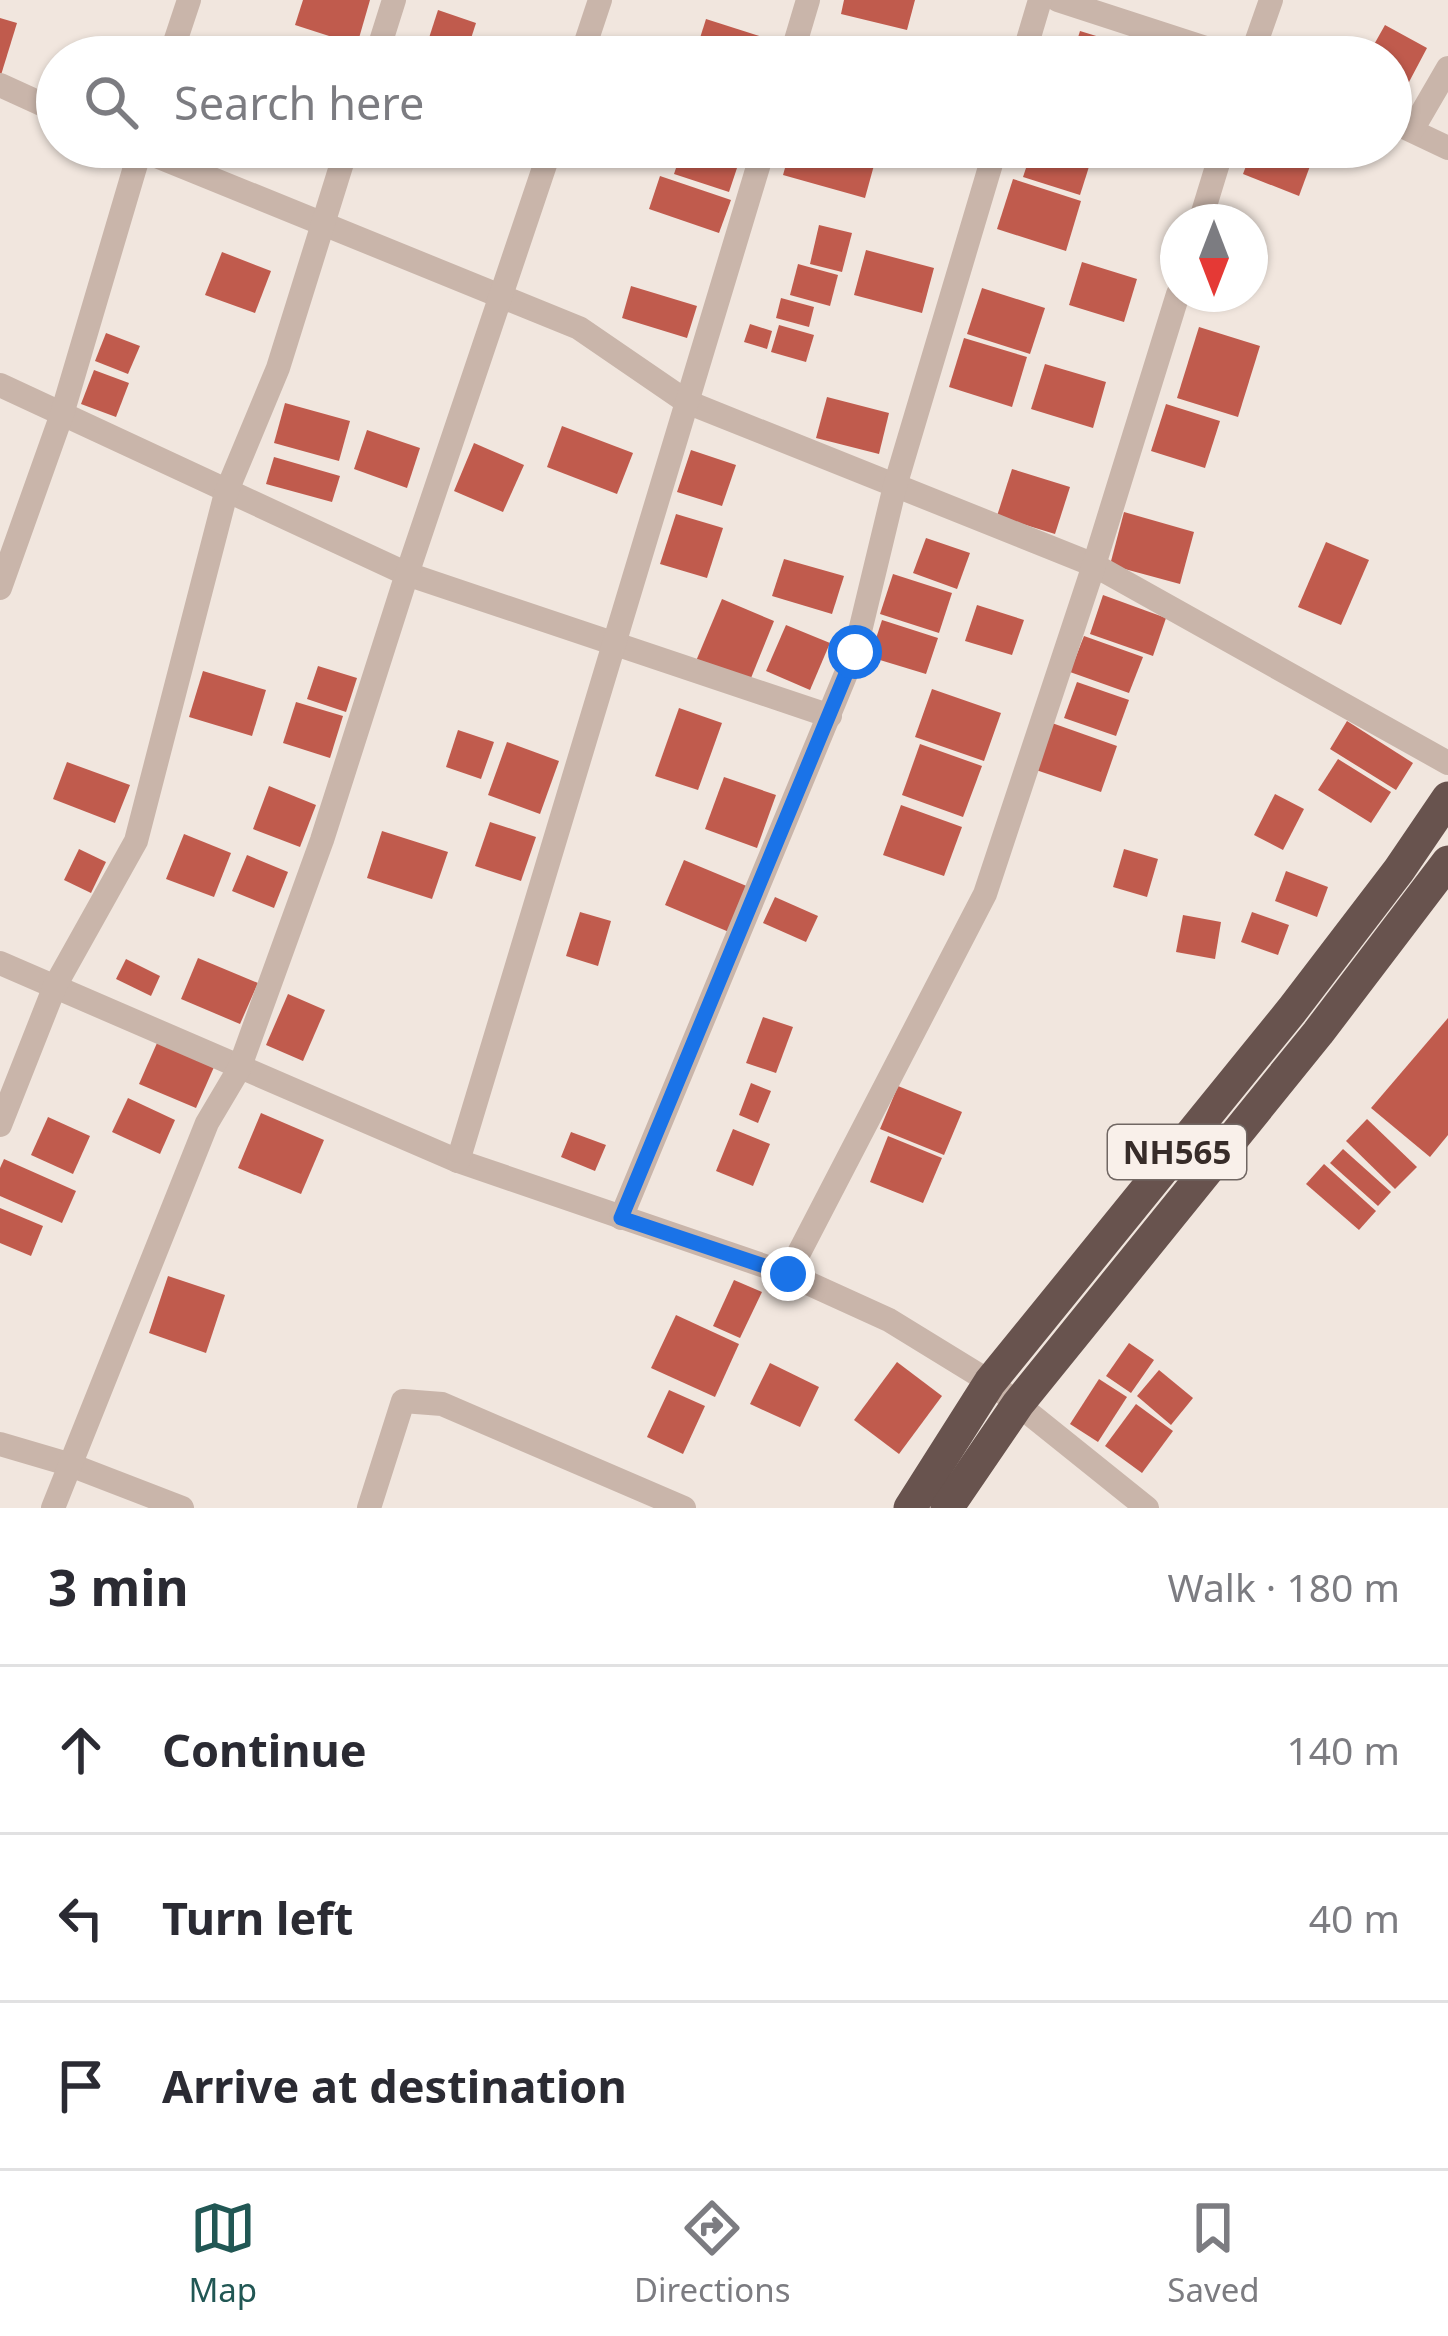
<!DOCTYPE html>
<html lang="en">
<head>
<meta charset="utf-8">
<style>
  :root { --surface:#fff; --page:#f7f7f7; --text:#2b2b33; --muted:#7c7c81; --line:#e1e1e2; --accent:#215754 }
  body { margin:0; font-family:"Noto Sans",sans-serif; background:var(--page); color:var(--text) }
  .compass { position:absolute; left:1160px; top:204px; width:108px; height:108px; border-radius:50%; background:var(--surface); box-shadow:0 3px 9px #0004; rotate:180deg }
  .stop { position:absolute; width:36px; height:36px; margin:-27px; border:9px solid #1a73e8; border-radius:50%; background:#fff }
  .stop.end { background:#1a73e8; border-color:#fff; box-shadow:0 3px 12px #0008 }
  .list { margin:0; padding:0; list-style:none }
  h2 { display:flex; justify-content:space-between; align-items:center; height:156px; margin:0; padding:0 48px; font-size:51px }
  h2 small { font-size:39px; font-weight:400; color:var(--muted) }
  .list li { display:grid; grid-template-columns:78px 1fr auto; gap:36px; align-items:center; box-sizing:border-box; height:168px; padding:0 48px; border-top:3px solid var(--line) }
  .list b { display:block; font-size:45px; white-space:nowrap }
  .list em { font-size:39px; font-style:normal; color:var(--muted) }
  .icon { flex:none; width:66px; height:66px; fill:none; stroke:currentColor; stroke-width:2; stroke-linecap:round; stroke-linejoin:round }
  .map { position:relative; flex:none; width:1448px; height:1508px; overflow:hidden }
  .search { position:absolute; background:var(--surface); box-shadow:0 3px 9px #0004; left:36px; right:36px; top:36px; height:132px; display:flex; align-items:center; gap:30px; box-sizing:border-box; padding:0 42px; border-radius:66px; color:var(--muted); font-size:45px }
  .sheet { height:660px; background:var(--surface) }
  nav { display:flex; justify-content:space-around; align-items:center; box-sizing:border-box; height:168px; border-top:3px solid var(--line); background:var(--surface); font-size:33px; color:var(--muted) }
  nav a { display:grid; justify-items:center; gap:6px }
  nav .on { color:var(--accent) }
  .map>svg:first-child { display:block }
  .building { fill:#c05b4d }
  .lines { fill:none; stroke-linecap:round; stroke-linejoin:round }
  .minor { stroke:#c9b5aa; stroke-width:24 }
  .trunk { stroke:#68534e; stroke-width:33 }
  .route { stroke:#1a73e8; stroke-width:15 }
  .labels { text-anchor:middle; stroke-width:12; stroke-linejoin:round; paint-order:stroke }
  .shield { fill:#f9f0ea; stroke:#716763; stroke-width:3 }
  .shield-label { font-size:33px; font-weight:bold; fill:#372c29 }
</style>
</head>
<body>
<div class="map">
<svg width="1448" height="1508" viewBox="0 0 1448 1508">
  <rect width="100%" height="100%" fill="#f1e6de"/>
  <g class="building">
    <polygon points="303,0 370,0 357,45 295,25"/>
    <polygon points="844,0 915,0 907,30 841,14"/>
    <polygon points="438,10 476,23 466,54 428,41"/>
    <polygon points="0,18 17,23 1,75 0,75"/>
    <polygon points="706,19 778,42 774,57 694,57"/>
    <polygon points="1385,25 1427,48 1400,99 1391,94 1391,57 1367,57"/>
    <polygon points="1080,31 1132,47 1128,57 1072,57"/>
    <polygon points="929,40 984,56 984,57 924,57"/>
    <polygon points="683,147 712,147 741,156 729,192 674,174"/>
    <polygon points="791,147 879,147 865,198 783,175"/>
    <polygon points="1033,147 1080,147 1094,151 1080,195 1023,177"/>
    <polygon points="1253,147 1317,147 1299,196 1243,174"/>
    <polygon points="660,176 731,200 719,233 649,209"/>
    <polygon points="1013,179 1081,201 1066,251 997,229"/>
    <polygon points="819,225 852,233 842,272 810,264"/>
    <polygon points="866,250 934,268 922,313 854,295"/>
    <polygon points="222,252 271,271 255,313 205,295"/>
    <polygon points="1082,262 1137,279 1124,322 1069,305"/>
    <polygon points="798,264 838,275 830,306 790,295"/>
    <polygon points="631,286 697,306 687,338 622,318"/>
    <polygon points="982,288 1045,308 1030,354 967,334"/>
    <polygon points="781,298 814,307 809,327 776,318"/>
    <polygon points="750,324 772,331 767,349 744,342"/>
    <polygon points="779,325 814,335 806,362 771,352"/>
    <polygon points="1199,327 1260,346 1238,417 1177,398"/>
    <polygon points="106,333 140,346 128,374 95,361"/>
    <polygon points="964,338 1027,357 1012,407 949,387"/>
    <polygon points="1045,364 1106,382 1093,428 1031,409"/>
    <polygon points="94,370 129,383 116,417 81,404"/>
    <polygon points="827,397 889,413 879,454 816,438"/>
    <polygon points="285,403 350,421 339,461 274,443"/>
    <polygon points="1166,404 1220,421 1205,468 1151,451"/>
    <polygon points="562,426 633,453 617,494 547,467"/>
    <polygon points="367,430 420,448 407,488 354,469"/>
    <polygon points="474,443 524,465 503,512 454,491"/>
    <polygon points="691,450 736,465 722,506 677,492"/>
    <polygon points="274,457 340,476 332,502 266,484"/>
    <polygon points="1012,469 1070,487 1055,534 997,516"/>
    <polygon points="1124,512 1194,532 1180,584 1110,565"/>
    <polygon points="676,514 723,528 707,578 660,564"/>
    <polygon points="926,538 970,553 957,589 913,573"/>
    <polygon points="1326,542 1369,560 1341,625 1298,607"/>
    <polygon points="784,559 844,576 832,614 772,596"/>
    <polygon points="893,574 952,593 939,633 880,614"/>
    <polygon points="1103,595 1166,618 1153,656 1090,634"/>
    <polygon points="722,599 774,621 749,683 696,661"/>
    <polygon points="977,605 1024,620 1012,655 965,641"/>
    <polygon points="882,620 938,638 926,674 870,657"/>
    <polygon points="786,625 830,643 810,690 766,671"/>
    <polygon points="1084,636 1143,657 1129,693 1070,672"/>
    <polygon points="318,666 357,678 346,712 307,699"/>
    <polygon points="203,671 266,690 252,736 189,717"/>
    <polygon points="1077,682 1129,700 1116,736 1064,718"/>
    <polygon points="932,689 1001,713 984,761 915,737"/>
    <polygon points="296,702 343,716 330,758 283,743"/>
    <polygon points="679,708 722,723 698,790 655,776"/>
    <polygon points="1347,721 1413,763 1396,790 1330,749"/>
    <polygon points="1052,723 1117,746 1101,792 1036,770"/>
    <polygon points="458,730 494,742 481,779 446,767"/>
    <polygon points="507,742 559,761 540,814 488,795"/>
    <polygon points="920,744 982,766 963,817 902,795"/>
    <polygon points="1338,759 1391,792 1371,823 1318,790"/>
    <polygon points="67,762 130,785 115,823 53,799"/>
    <polygon points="724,777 776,795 757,848 705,829"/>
    <polygon points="269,786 316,805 300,847 253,829"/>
    <polygon points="1275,794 1304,809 1283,850 1254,835"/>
    <polygon points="901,805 962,827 944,876 883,855"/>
    <polygon points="490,822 536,837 521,881 475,866"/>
    <polygon points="382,831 448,852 432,899 367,878"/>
    <polygon points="184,834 231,853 214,897 166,879"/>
    <polygon points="79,849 106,862 91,893 64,880"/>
    <polygon points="1124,849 1158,859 1147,897 1113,887"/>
    <polygon points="247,855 288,872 274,908 232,891"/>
    <polygon points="684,860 749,887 729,932 665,905"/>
    <polygon points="1286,871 1328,887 1317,917 1275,901"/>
    <polygon points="775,897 818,916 806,942 763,923"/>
    <polygon points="580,912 611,921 598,966 566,956"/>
    <polygon points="1252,912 1289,925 1278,955 1241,942"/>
    <polygon points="1183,915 1221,922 1215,959 1176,952"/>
    <polygon points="198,958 258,983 240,1024 181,999"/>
    <polygon points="126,959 160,976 151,996 116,979"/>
    <polygon points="288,994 325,1010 303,1061 266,1045"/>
    <polygon points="763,1017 793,1027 776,1073 746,1063"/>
    <polygon points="1448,1018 1448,1135 1430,1157 1371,1108"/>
    <polygon points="157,1043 214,1067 196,1108 139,1084"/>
    <polygon points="751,1083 771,1091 758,1123 739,1115"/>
    <polygon points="898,1086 962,1112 944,1155 880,1129"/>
    <polygon points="128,1098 175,1120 160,1154 112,1132"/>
    <polygon points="261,1113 324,1140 301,1194 238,1168"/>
    <polygon points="48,1117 90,1136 73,1174 31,1155"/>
    <polygon points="1367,1119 1417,1167 1395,1189 1346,1141"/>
    <polygon points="733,1129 770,1144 753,1186 716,1171"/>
    <polygon points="571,1132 606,1145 595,1171 561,1157"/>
    <polygon points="888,1136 942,1158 923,1203 870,1182"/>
    <polygon points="1343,1149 1391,1192 1378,1206 1330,1163"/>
    <polygon points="4,1159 76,1191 62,1223 0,1196 0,1168"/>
    <polygon points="1324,1164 1376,1211 1359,1230 1306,1184"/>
    <polygon points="0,1208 43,1226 31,1256 0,1243"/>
    <polygon points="168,1276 225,1295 206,1353 149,1333"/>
    <polygon points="734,1280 762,1292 740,1338 713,1326"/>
    <polygon points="676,1315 739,1344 715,1397 651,1368"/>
    <polygon points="1129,1343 1154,1360 1131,1393 1106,1376"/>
    <polygon points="897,1362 942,1396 899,1454 854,1420"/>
    <polygon points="770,1363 819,1387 800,1427 750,1404"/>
    <polygon points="1159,1370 1193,1398 1171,1425 1137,1396"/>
    <polygon points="1099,1379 1127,1397 1098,1442 1070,1424"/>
    <polygon points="669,1390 705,1406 683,1454 647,1437"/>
    <polygon points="1136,1404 1173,1431 1142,1473 1105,1446"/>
  </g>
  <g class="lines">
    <g class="minor">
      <polyline points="1058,0 1233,57"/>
      <polyline points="170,57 189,0"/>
      <polyline points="376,57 394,0"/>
      <polyline points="581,57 600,0"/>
      <polyline points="791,57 808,0"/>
      <polyline points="1023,57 1040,0"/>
      <polyline points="1251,57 1271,0"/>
      <polyline points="0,85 57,111"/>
      <polyline points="1391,121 1448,148"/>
      <polyline points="1412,130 1448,68"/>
      <polyline points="134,147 579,328 687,402 1094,565 1448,763"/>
      <polyline points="1200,222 1223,147"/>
      <polyline points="0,385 407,574 830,716"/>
      <polyline points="0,588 62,414 141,147"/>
      <polyline points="0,963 458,1161 788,1274 889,1320 990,1382 1147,1508"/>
      <polyline points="0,1125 55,986 136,841 226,493 278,368 347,147"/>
      <polyline points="458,1161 764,147"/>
      <polyline points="621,1218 855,652 895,486 996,147"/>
      <polyline points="788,1274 985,894 1094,565 1178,294"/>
      <polyline points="0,1444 68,1464 182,1508"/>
      <polyline points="53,1508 207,1123 239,1069 322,840 407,574 551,147"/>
      <polyline points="369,1508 403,1401 442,1404 684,1508"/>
    </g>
    <g class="trunk">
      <polyline points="910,1508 990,1382 1292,1010 1399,870 1448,798"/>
      <polyline points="947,1508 1018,1404 1318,1033 1448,862"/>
    </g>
  </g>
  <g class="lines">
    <polyline class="route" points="788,1274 621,1218 855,652"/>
  </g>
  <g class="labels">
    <rect class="shield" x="1108" y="1125" width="138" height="54" rx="9"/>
    <g class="shield-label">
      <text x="1177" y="1164">NH565</text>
    </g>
  </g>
</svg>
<svg class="compass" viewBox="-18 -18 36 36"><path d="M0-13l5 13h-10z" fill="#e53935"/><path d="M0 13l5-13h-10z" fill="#7c7c81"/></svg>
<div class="stop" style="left:855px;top:652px"></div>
<div class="stop end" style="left:788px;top:1274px"></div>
<div class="search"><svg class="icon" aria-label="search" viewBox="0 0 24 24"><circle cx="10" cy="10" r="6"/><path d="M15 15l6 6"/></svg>Search here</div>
</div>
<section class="sheet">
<h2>3 min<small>Walk · 180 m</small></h2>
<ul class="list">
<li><svg class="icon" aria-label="ahead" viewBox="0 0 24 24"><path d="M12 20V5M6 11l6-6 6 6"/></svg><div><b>Continue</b></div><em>140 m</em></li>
<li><svg class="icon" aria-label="left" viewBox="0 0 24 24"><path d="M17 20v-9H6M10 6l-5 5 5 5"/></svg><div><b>Turn left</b></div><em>40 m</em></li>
<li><svg class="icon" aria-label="arrive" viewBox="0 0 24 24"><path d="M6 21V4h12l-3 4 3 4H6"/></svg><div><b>Arrive at destination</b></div></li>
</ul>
</section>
<nav>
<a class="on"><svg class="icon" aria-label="map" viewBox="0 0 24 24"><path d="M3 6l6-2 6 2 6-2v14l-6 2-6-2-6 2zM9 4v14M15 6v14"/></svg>Map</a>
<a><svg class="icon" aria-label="directions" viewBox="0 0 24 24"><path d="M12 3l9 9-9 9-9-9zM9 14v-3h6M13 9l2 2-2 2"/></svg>Directions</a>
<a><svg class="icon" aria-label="saved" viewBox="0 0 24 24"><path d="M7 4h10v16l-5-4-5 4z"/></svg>Saved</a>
</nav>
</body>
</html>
